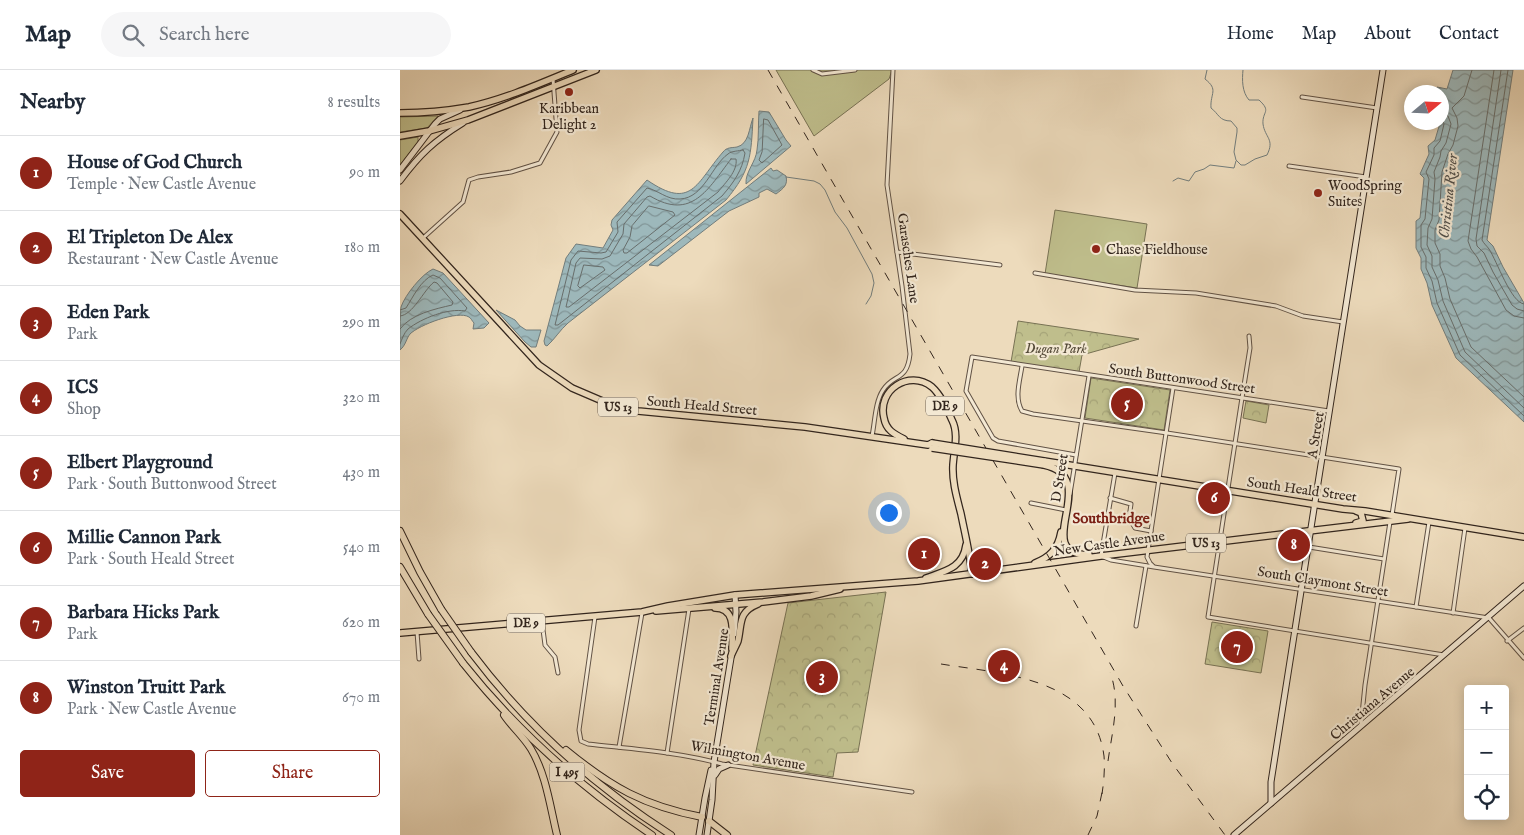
<!DOCTYPE html>
<html lang="en">
<head>
<meta charset="utf-8">
<style>
  :root { --surface:#fff; --page:#f6f6f7; --text:#1f2937; --muted:#747a83; --line:#e0e1e3; --accent:#8f2418 }
  body { margin:0; font-family:"IM FELL English",serif; background:var(--page); color:var(--text) }
  .controls { position:absolute; right:15px; bottom:15px; display:grid; overflow:hidden; border-radius:5px; box-shadow:0 2px 12px #0003 }
  .controls button { width:45px; height:45px; display:grid; place-items:center; padding:0; border:0; border-bottom:1px solid var(--line); background:var(--surface); color:var(--text); font:25px sans-serif }
  .compass { position:absolute; left:1004px; top:15px; width:45px; height:45px; border-radius:50%; background:var(--surface); box-shadow:0 2px 12px #0003; rotate:71deg }
  .you { position:absolute; left:488px; top:442px; width:18px; height:18px; margin:-12px; border:4px solid #fff; border-radius:50%; background:#1a73e8; box-shadow:0 0 0 8px #1a73e833 }
  .badge { display:grid; place-items:center; width:32px; height:32px; border-radius:50%; background:var(--accent); color:#fff; font-size:16px; font-weight:700 }
  .pin { position:absolute; translate:-50% -50%; border:2px solid #fff; box-shadow:0 1px 5px #0006 }
  .list { margin:0; padding:0; list-style:none }
  h2 { display:flex; justify-content:space-between; align-items:center; height:65px; margin:0; padding:0 20px; font-size:21px }
  h2 small { font-size:16px; font-weight:400; color:var(--muted) }
  .list li { display:grid; grid-template-columns:32px 1fr auto; gap:15px; align-items:center; box-sizing:border-box; height:75px; padding:0 20px; border-top:1px solid var(--line) }
  .list b { display:block; font-size:19px; white-space:nowrap }
  .list p { margin:0; font-size:16px; white-space:nowrap; color:var(--muted) }
  .list em { font-size:16px; font-style:normal; color:var(--muted) }
  .actions { display:flex; gap:10px; padding:15px 20px }
  .actions a { flex:1; padding:11px 0; border:1px solid var(--accent); border-radius:5px; text-align:center; font-size:18px; color:var(--accent) }
  .actions .main { background:var(--accent); color:#fff }
  .icon { flex:none; width:28px; height:28px; fill:none; stroke:currentColor; stroke-width:2; stroke-linecap:round; stroke-linejoin:round }
  .map { position:relative; flex:none; width:1124px; height:765px; overflow:hidden }
  header { display:flex; align-items:center; gap:30px; box-sizing:border-box; height:70px; padding:0 25px; background:var(--surface); border-bottom:1px solid var(--line) }
  header strong { font-size:24px }
  nav { display:flex; gap:28px; margin-inline-start:auto; font-size:18px }
  .search { width:350px; height:45px; background:var(--page); display:flex; align-items:center; gap:12px; box-sizing:border-box; padding:0 18px; border-radius:28px; color:var(--muted); font-size:19px }
  main { display:flex }
  aside { flex:1; background:var(--surface) }
  .map>svg:first-child { display:block }
  .grass { fill:#bfbe8c; stroke:#787254 }
  .park { fill:url(#park-crowns); stroke:#787254 }
  .water { fill:url(#water-waves); stroke:#727d7c }
  .lines { fill:none; stroke-linecap:round; stroke-linejoin:round }
  .shore { stroke:#686e6c; stroke-width:1 }
  .stream { stroke:#727d7c; stroke-width:1 }
  .street-casing { stroke:#615245; stroke-width:5 }
  .secondary-casing { stroke:#32251d; stroke-width:7 }
  .primary-casing { stroke:#32251d; stroke-width:8 }
  .highway-casing { stroke:#32251d; stroke-width:8 }
  .street { stroke:#f3e8d3; stroke-width:3 }
  .secondary { stroke:#f3e8d3; stroke-width:5 }
  .primary { stroke:#eddbbc; stroke-width:5.5 }
  .highway { stroke:#eddbbc; stroke-width:6 }
  .rail { stroke:#32251d; stroke-width:1; stroke-dasharray:9 9; stroke-linecap:butt }
  .primary-bridge-casing { stroke:#32251d; stroke-width:8; stroke-linecap:butt }
  .highway-bridge-casing { stroke:#32251d; stroke-width:8; stroke-linecap:butt }
  .primary-bridge { stroke:#eddbbc; stroke-width:5.5 }
  .highway-bridge { stroke:#eddbbc; stroke-width:6 }
  .poi-dot { fill:#8f2418; stroke:#f3e8d3; stroke-width:2 }
  .labels { text-anchor:middle; stroke-width:4.5; stroke-linejoin:round; paint-order:stroke }
  .shield { fill:#f3e8d3; stroke:#6c6054; stroke-width:1 }
  .shield-label { font-size:12px; font-weight:bold; fill:#32251d }
  .poi-label { font-size:14px; fill:#32251d; stroke:#f3e8d3; text-anchor:start }
  .street-label { font-size:14px; fill:#32251d; stroke:#f3e8d3 }
  .park-label { font-size:14px; font-style:italic; fill:#554b39; stroke:#f3e8d3 }
  .water-label { font-size:15px; font-style:italic; fill:#52514c; stroke:#f3e8d3 }
  .neighbourhood-label { font-size:15px; font-weight:bold; fill:#7a1f14; stroke:#f3e8d3 }
</style>
</head>
<body>
<header>
<strong>Map</strong>
<div class="search"><svg class="icon" aria-label="search" viewBox="0 0 24 24"><circle cx="10" cy="10" r="6"/><path d="M15 15l6 6"/></svg>Search here</div>
<nav><a>Home</a><a>Map</a><a>About</a><a>Contact</a></nav>
</header>
<main>
<aside>
<h2>Nearby<small>8 results</small></h2>
<ul class="list">
<li><span class="badge">1</span><div><b>House of God Church</b><p>Temple · New Castle Avenue</p></div><em>90 m</em></li>
<li><span class="badge">2</span><div><b>El Tripleton De Alex</b><p>Restaurant · New Castle Avenue</p></div><em>180 m</em></li>
<li><span class="badge">3</span><div><b>Eden Park</b><p>Park</p></div><em>290 m</em></li>
<li><span class="badge">4</span><div><b>ICS</b><p>Shop</p></div><em>320 m</em></li>
<li><span class="badge">5</span><div><b>Elbert Playground</b><p>Park · South Buttonwood Street</p></div><em>430 m</em></li>
<li><span class="badge">6</span><div><b>Millie Cannon Park</b><p>Park · South Heald Street</p></div><em>540 m</em></li>
<li><span class="badge">7</span><div><b>Barbara Hicks Park</b><p>Park</p></div><em>620 m</em></li>
<li><span class="badge">8</span><div><b>Winston Truitt Park</b><p>Park · New Castle Avenue</p></div><em>670 m</em></li>
</ul>
<div class="actions"><a class="main">Save</a><a>Share</a></div>
</aside>
<div class="map">
<svg width="1124" height="765" viewBox="0 0 1124 765">
  <defs>
    <pattern id="park-crowns" width="20" height="18" patternUnits="userSpaceOnUse" patternTransform="scale(1.25)"><rect width="20" height="18" fill="#bfbe8c"/><path d="M2 6a3 3 0 1 1 6 0M12 15a3 3 0 1 1 6 0" fill="none" stroke="#a5a378"/></pattern>
    <pattern id="water-waves" width="16" height="10" patternUnits="userSpaceOnUse" patternTransform="scale(1.25)"><rect width="16" height="10" fill="#9db8bb"/><path d="M0 5q4-4 8 0t8 0" fill="none" stroke="#819597"/></pattern>
  </defs>
  <rect width="100%" height="100%" fill="#eddbbc"/>
  <filter id="stains"><feTurbulence type="fractalNoise" baseFrequency=".004" numOctaves="4"/><feColorMatrix values="0 0 0 0 .2 0 0 0 0 .09 0 0 0 0 .02 0 0 0 .5 -.17"/></filter>
  <radialGradient id="worn" r=".72"><stop offset=".6" stop-color="#630" stop-opacity="0"/><stop offset="1" stop-color="#630" stop-opacity=".3"/></radialGradient>
  <g class="grass">
    <polygon points="376,0 492,0 489,9 414,66"/>
    <polygon points="38,46 27,58 0,62 0,47"/>
    <polygon points="18,67 18,72 0,95 0,70"/>
    <polygon points="655,140 747,154 737,218 645,204"/>
  </g>
  <g class="park">
    <polygon points="618,251 739,269 682,285 679,302 611,292"/>
    <polygon points="691,308 770,320 764,360 685,348"/>
    <polygon points="846,331 869,335 866,353 843,348"/>
    <polygon points="486,522 458,682 437,683 433,707 353,695 388,533"/>
    <polygon points="812,552 868,561 861,603 805,594"/>
  </g>
  <g class="water">
    <polygon points="1053,0 1113,0 1087,170 1093,176 1103,197 1124,233 1124,352 1056,288 1032,235 1027,213 1021,199 1021,188 1016,178 1016,151 1020,148 1024,108 1020,104 1029,84 1028,76 1035,70 1040,53 1042,52 1042,22 1036,22 1037,17 1047,19"/>
    <path d="M 359,41 L 369,42 L 386,70 L 391,76 L 346,114 C 345,102 356,92 357,80 C 359,68 358,54 359,41 Z"/>
    <path d="M 353,48 C 351,86 351,100 326,130 L 168,253 C 160,260 154,270 147,276 L 145,275 L 144,271 L 166,188 L 176,174 L 203,178 L 213,160 L 211,155 L 212,150 L 247,110 C 292,141 296,113 323,82 C 327,77 331,78 337,77 C 349,74 349,58 353,48 Z"/>
    <path d="M 371,98 L 373,101 L 377,100 L 386,106 C 388,115 384,118 376,124 L 367,119 L 359,123 L 359,127 L 329,141 L 258,196 L 249,195 Z"/>
    <path d="M 33,199 L 43,203 L 89,253 L 84,258 L 73,259 L 74,253 C 72,251 71,248 69,247 C 58,240 19,255 10,264 C 6,269 6,275 0,280 C 0,270 0,245 1,237 C 5,225 22,204 33,199 Z"/>
    <polygon points="96,240 115,250 120,256 126,260 141,260 136,277 131,277 125,272"/>
  </g>
  <g class="lines">
    <g class="shore">
      <polyline points="1072,0 1064,26 1052,38 1057,48 1058,56 1053,75 1048,84 1042,102 1039,150 1035,160 1035,173 1040,184 1040,196 1045,208 1050,229 1071,277 1124,327"/>
      <polyline points="1094,0 1068,171 1071,179 1077,187 1106,240 1114,246 1124,248"/>
      <polyline points="1101,0 1076,169 1077,176 1084,183 1093,202 1112,235 1117,239 1124,241"/>
      <path d="M 1108,0 L 1082,170 C 1084,174 1087,176 1089,179 C 1097,191 1111,233 1124,234"/>
      <polyline points="1042,42 1048,46 1051,54 1046,73 1041,81 1040,87 1034,102 1035,109 1032,149 1028,158 1027,175 1032,186 1032,197 1038,210 1043,231 1065,282 1124,338"/>
      <polyline points="1042,48 1044,54 1040,71 1034,78 1034,85 1026,102 1029,109 1025,149 1021,155 1021,177 1026,187 1026,198 1032,211 1037,233 1060,285 1124,346"/>
      <polygon points="364,49 368,50 382,75 362,93 359,90 362,82"/>
      <path d="M 343,80 L 345,83 C 342,101 334,112 322,126 L 158,255 L 155,255 L 171,190 L 178,181 L 201,183 L 206,182 L 218,162 L 217,152 L 247,118 C 258,120 267,130 280,129 C 304,128 312,95 328,84 C 331,81 339,81 343,80 Z"/>
      <path d="M 331,89 L 336,89 C 338,101 325,113 318,122 L 169,237 L 166,237 L 176,193 L 180,188 L 202,189 L 210,186 L 223,164 L 224,154 L 247,127 L 250,126 C 292,151 308,119 331,89 Z"/>
      <polygon points="249,136 273,142 275,145 227,183 224,183 223,180 230,167 232,156"/>
      <polygon points="184,195 203,197 205,200 180,218 178,216"/>
      <path d="M 0,240 L 6,238 C 13,227 21,210 33,205 L 40,208 L 67,238 L 65,241 C 48,238 22,248 8,259 C 4,263 2,269 0,274"/>
      <path d="M 0,246 C 13,245 23,221 34,212 L 37,213 L 53,232 L 52,235 C 35,239 11,244 0,259"/>
    </g>
    <g class="stream">
      <path d="M 807,0 L 805,9 C 819,20 810,23 811,38 C 819,44 819,51 831,51 L 837,58 L 837,62 L 834,82 L 836,90 L 841,95 L 845,95 L 855,89 L 867,85 C 875,69 865,68 863,54 C 862,41 872,42 859,30 L 849,30 C 842,22 842,10 843,0"/>
      <polyline points="386,107 414,111 420,114 425,120 435,142 447,158 472,204 474,213 471,226 466,234"/>
      <polyline points="773,111 778,108 789,111 795,102 804,99 810,95 834,98 836,91"/>
    </g>
    <g class="street-casing">
      <g id="street">
        <polyline points="413,0 422,4 455,0"/>
        <polyline points="902,27 977,38"/>
        <polyline points="889,96 966,107"/>
        <polyline points="23,168 63,132 69,110 78,107 111,102 140,93 157,62 153,9"/>
        <polyline points="497,182 600,195"/>
        <polyline points="635,203 735,220 796,223 876,236 903,246 943,252"/>
        <polyline points="849,266 850,278 842,328 808,547 1044,585"/>
        <path d="M 622,296 C 620,310 614,328 622,341 L 633,344 L 767,363 L 999,399 L 992,445"/>
        <path d="M 472,366 C 475,352 475,332 483,320 C 494,303 507,312 510,284 L 502,216 L 487,115 L 493,0"/>
        <polyline points="676,385 598,371 593,368 566,321 572,287 929,341"/>
        <polyline points="715,403 701,486 711,490 754,497 1089,548 1124,588"/>
        <polyline points="670,424 689,306"/>
        <polyline points="710,428 731,434 729,448 735,458 751,461"/>
        <polyline points="631,433 666,440"/>
        <polyline points="909,477 984,489"/>
        <polyline points="753,496 750,493 747,487 773,318"/>
        <polyline points="1016,537 1029,452"/>
        <polyline points="1053,543 1065,458"/>
        <path d="M 195,547 L 179,660 L 181,671 L 188,674 C 232,679 279,682 322,694 L 512,722"/>
        <polyline points="142,552 145,575 155,587 158,603"/>
        <polyline points="736,556 746,496"/>
        <polyline points="17,562 19,589"/>
        <polyline points="1107,571 1124,558"/>
        <polyline points="961,654 965,615 990,452"/>
        <polyline points="219,677 242,543"/>
        <polyline points="267,683 289,539"/>
      </g>
    </g>
    <g class="secondary-casing">
      <g id="secondary">
        <polyline points="0,100 35,54 40,49 60,40"/>
        <path d="M 0,111 C 20,84 34,71 63,53"/>
        <polyline points="334,564 336,542 335,525"/>
        <polyline points="315,705 319,699 328,695"/>
        <polyline points="871,733 871,712 983,0"/>
        <polyline points="299,765 305,728 311,700"/>
        <polyline points="307,765 312,730 314,692 332,582"/>
        <polyline points="834,765 1124,516"/>
      </g>
    </g>
    <g class="primary-casing">
      <g id="primary">
        <path d="M 0,43 C 23,43 46,41 69,37 C 105,29 139,14 173,0"/>
        <polyline points="0,66 29,61 68,50 196,0"/>
        <polyline points="0,144 139,295 172,318 214,336 238,341 405,357 528,375 532,373"/>
        <path d="M 504,369 C 494,364 486,360 484,348 C 477,320 509,299 532,317 C 541,325 547,339 552,350 C 559,364 554,380 553,395 C 552,412 557,428 561,444 C 565,464 570,484 572,504"/>
        <polyline points="644,391 943,439 965,441 1124,467"/>
        <path d="M 644,395 C 704,408 628,484 689,485"/>
        <polyline points="956,441 961,443 963,451 956,453"/>
        <path d="M 635,493 C 650,487 658,479 661,462"/>
        <path d="M 526,508 C 545,501 563,498 566,475"/>
        <path d="M 315,538 C 337,538 332,563 332,579"/>
        <polyline points="256,541 363,532 411,526 440,519"/>
        <polyline points="0,563 242,542 268,536 335,525 518,511 701,486 1008,449"/>
        <path d="M 331,586 C 333,581 336,576 338,571 C 342,553 338,542 358,534"/>
      </g>
    </g>
    <g class="highway-casing">
      <g id="highway">
        <polyline points="0,461 20,502 41,539"/>
        <polyline points="0,497 28,544"/>
        <path d="M 71,582 C 126,655 194,716 271,765"/>
        <path d="M 63,593 C 117,661 180,717 252,765"/>
        <path d="M 104,645 C 112,657 123,666 131,679 C 146,704 150,736 157,765"/>
        <path d="M 166,680 C 211,717 244,736 302,747"/>
        <polyline points="309,751 327,765"/>
      </g>
    </g>
    <use href="#street" class="street"/>
    <use href="#secondary" class="secondary"/>
    <use href="#primary" class="primary"/>
    <use href="#highway" class="highway"/>
    <g class="rail">
      <polyline points="368,0 723,616 772,693 825,765"/>
      <path d="M 541,594 C 602,604 694,607 704,686 C 705,698 704,711 702,724"/>
      <path d="M 708,691 C 712,662 721,631 710,602"/>
      <polyline points="688,765 697,746 703,718"/>
    </g>
    <g class="primary-bridge-casing">
      <g id="primary-bridge">
        <polyline points="532,373 644,391"/>
        <polyline points="532,378 644,395"/>
      </g>
    </g>
    <g class="highway-bridge-casing">
      <g id="highway-bridge">
        <polyline points="41,539 71,582"/>
        <polyline points="28,544 63,593"/>
      </g>
    </g>
    <use href="#primary-bridge" class="primary-bridge"/>
    <use href="#highway-bridge" class="highway-bridge"/>
  </g>
  <g class="poi-dot">
    <circle cx="169" cy="22" r="5"/>
    <circle cx="918" cy="123" r="5"/>
    <circle cx="696" cy="179" r="5"/>
  </g>
  <g class="labels">
    <g class="shield">
      <rect x="526" y="326.5" width="38" height="19" rx="4"/>
      <rect x="198" y="327.5" width="40" height="19" rx="4"/>
      <rect x="786" y="463.5" width="40" height="19" rx="4"/>
      <rect x="107" y="543.5" width="38" height="19" rx="4"/>
      <rect x="149.5" y="692.5" width="35" height="19" rx="4"/>
    </g>
    <g class="shield-label">
      <text x="545" y="340">DE 9</text>
      <text x="218" y="341">US 13</text>
      <text x="806" y="477">US 13</text>
      <text x="126" y="557">DE 9</text>
      <text x="167" y="706">I 495</text>
    </g>
    <g class="poi-label">
      <text x="169" y="43" text-anchor="middle">Karibbean<tspan x="169" dy="16">Delight 2</tspan></text>
      <text x="928" y="120">WoodSpring<tspan x="928" dy="16">Suites</tspan></text>
      <text x="706" y="184">Chase Fieldhouse</text>
    </g>
    <g class="street-label">
      <text transform="translate(509 188) rotate(82)" y="5">Garasches Lane</text>
      <text transform="translate(782 308) rotate(8)" y="5">South Buttonwood Street</text>
      <text transform="translate(302 335) rotate(5)" y="5">South Heald Street</text>
      <text transform="translate(915 365) rotate(-81)" y="5">A Street</text>
      <text transform="translate(659 408) rotate(-81)" y="5">D Street</text>
      <text transform="translate(902 419) rotate(8)" y="5">South Heald Street</text>
      <text transform="translate(709 473) rotate(-8)" y="5">New Castle Avenue</text>
      <text transform="translate(923 511) rotate(9)" y="5">South Claymont Street</text>
      <text transform="translate(316 607) rotate(-81)" y="5">Terminal Avenue</text>
      <text transform="translate(972 633) rotate(-40)" y="5">Christiana Avenue</text>
      <text transform="translate(348 685) rotate(10)" y="5">Wilmington Avenue</text>
    </g>
    <g class="park-label">
      <text x="656" y="283">Dugan Park</text>
    </g>
    <g class="water-label">
      <text transform="translate(1048 126) rotate(-84)" y="5">Christina River</text>
    </g>
    <g class="neighbourhood-label">
      <text x="711" y="453">Southbridge</text>
    </g>
  </g>
  <rect width="100%" height="100%" filter="url(#stains)"/>
  <rect width="100%" height="100%" fill="url(#worn)"/>
</svg>
<div class="controls">
<button>+</button>
<button>−</button>
<button><svg class="icon" aria-label="locate" viewBox="0 0 24 24"><circle cx="12" cy="12" r="6"/><path d="M12 2v4M12 18v4M2 12h4M18 12h4"/></svg></button>
</div>
<svg class="compass" viewBox="-18 -18 36 36"><path d="M0-13l5 13h-10z" fill="#e53935"/><path d="M0 13l5-13h-10z" fill="#747a83"/></svg>
<div class="you"></div>
<div class="pin badge" style="left:524px;top:484px">1</div>
<div class="pin badge" style="left:585px;top:494px">2</div>
<div class="pin badge" style="left:422px;top:607px">3</div>
<div class="pin badge" style="left:604px;top:596px">4</div>
<div class="pin badge" style="left:727px;top:334px">5</div>
<div class="pin badge" style="left:814px;top:428px">6</div>
<div class="pin badge" style="left:837px;top:577px">7</div>
<div class="pin badge" style="left:894px;top:475px">8</div>
</div>
</main>
</body>
</html>
